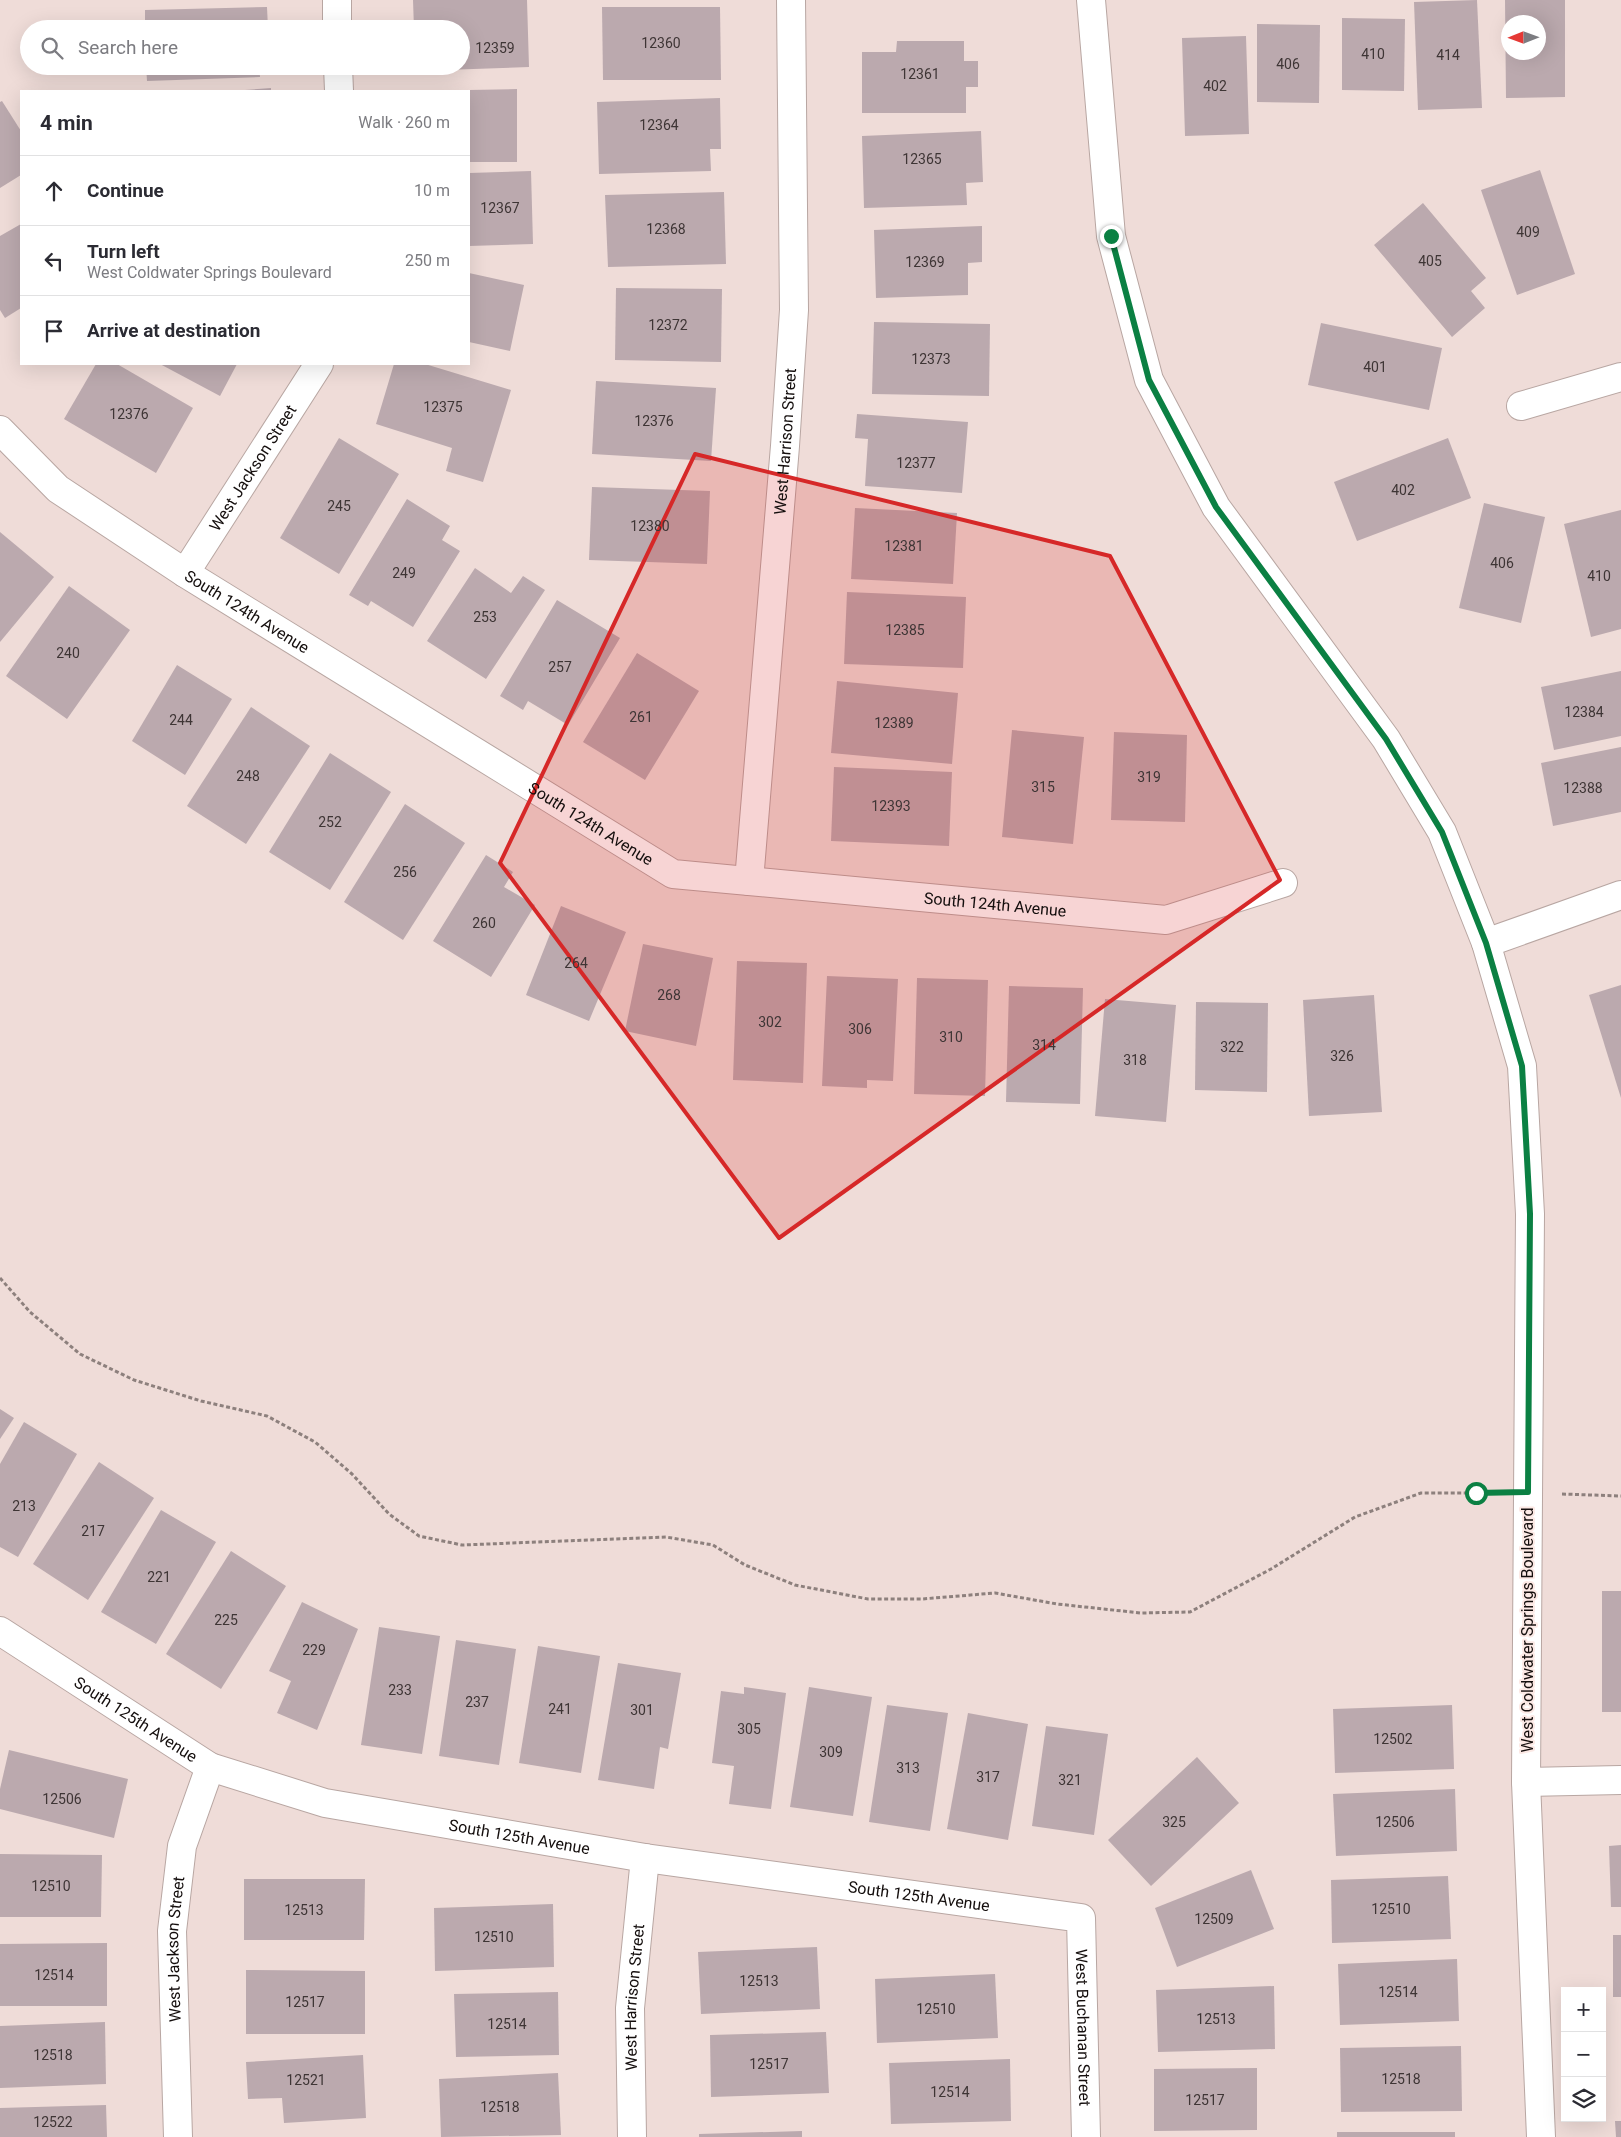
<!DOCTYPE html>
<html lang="en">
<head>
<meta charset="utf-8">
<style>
  :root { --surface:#fff; --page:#f7f7f7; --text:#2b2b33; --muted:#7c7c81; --line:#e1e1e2 }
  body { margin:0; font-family:Roboto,sans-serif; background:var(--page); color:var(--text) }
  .controls { position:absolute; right:15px; bottom:15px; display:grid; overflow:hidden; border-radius:0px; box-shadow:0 5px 20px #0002 }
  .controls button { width:45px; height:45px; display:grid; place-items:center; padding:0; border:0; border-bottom:1px solid var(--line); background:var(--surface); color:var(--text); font:25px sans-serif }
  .compass { position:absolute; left:1501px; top:15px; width:45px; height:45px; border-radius:50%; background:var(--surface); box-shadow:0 5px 20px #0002; rotate:269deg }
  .stop { position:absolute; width:15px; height:15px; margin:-11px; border:4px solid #0b8043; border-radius:50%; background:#fff }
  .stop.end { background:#0b8043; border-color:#fff; box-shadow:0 1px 5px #0008 }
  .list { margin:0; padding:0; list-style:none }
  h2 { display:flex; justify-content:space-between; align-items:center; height:65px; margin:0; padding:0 20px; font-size:21px }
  h2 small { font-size:16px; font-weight:400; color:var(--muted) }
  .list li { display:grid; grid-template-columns:32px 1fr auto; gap:15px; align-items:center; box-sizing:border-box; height:70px; padding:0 20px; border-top:1px solid var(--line) }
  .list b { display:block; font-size:19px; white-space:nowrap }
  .list p { margin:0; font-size:16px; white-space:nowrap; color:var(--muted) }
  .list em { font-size:16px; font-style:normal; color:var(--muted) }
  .icon { flex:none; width:28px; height:28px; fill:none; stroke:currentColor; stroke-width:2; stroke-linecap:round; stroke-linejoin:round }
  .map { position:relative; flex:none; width:1621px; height:2137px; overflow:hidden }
  .search { position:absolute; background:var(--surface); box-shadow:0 5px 20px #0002; left:20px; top:20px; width:450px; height:55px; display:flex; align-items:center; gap:12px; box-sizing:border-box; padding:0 18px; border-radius:28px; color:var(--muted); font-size:19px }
  .panel { position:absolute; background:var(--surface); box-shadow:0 5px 20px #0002; left:20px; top:90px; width:450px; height:275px; border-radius:0px }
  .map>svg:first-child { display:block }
  .building { fill:#bba9ae; fill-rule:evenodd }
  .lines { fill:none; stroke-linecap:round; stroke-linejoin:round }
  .minor-casing { stroke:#b8a6a2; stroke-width:30 }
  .path { stroke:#8d807d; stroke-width:3; stroke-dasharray:4 2.5; stroke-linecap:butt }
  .minor { stroke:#fff; stroke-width:28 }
  .route { stroke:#0b8043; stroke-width:6 }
  .marked { fill:#d62828; fill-opacity:0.2; stroke:#d62828; stroke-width:4; stroke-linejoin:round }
  .labels { text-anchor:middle; stroke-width:4; stroke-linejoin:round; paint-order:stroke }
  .number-label { font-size:14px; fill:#3e3535 }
  .street-label { font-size:16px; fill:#140e0d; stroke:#fce9e5 }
</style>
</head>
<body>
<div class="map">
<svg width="1621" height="2137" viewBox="0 0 1621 2137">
  <rect width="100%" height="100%" fill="#efdcd8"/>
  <g class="building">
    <polygon points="413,0 527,0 529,67 415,71 415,66 461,66 461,29 414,29"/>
    <polygon points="1477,0 1482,108 1418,110 1414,2"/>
    <path d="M 1505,0 L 1565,0 L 1565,97 L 1506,98 ZM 1508,22 L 1538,22 L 1538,52 L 1508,52 Z"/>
    <polygon points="267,7 268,29 145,29 145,10"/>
    <polygon points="602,7 720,7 721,80 603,80"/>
    <polygon points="1342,18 1405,19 1404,91 1342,90"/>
    <polygon points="1257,24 1320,25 1319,103 1257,102"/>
    <polygon points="1246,36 1249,134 1185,136 1182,38"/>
    <polygon points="897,41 964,41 964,61 978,61 978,87 966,87 966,113 862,113 862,52 896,52"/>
    <polygon points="146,66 259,66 260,77 147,81"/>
    <polygon points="271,88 271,91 245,91 245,90"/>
    <polygon points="517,89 517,162 469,162 469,90"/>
    <polygon points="720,98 721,149 710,149 711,171 599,174 597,102"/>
    <polygon points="2,101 21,131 21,175 0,188 0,102"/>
    <polygon points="981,131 983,182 966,183 967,205 864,208 862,136"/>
    <polygon points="1540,170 1575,274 1517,295 1481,190"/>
    <polygon points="531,171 533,244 469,246 469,173"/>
    <polygon points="724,192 726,264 608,267 605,195"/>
    <polygon points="1423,203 1486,278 1471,291 1485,308 1452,337 1374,245"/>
    <polygon points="21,224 21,308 5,318 0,310 0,236"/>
    <polygon points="982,226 982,262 968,263 968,295 876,298 874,230"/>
    <polygon points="469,273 524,285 510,351 469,342"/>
    <polygon points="616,288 722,289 721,362 615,360"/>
    <polygon points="874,322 990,324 989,396 872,394"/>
    <polygon points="1321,323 1442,348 1429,410 1308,385"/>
    <polygon points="96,364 117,364 193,408 156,473 64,419"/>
    <polygon points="160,364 237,364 220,396"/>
    <polygon points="394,364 425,364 511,390 483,482 446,471 452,448 376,424"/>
    <polygon points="596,381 716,388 711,461 592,454"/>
    <polygon points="857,414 968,422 962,493 865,486 868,439 855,438"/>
    <polygon points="339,438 399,474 339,574 280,538"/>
    <polygon points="1448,438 1471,498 1357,541 1334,482"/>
    <polygon points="592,487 710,491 707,564 589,560"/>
    <polygon points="407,499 450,526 442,540 460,551 413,627 371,601 368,606 349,595"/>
    <polygon points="1484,503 1545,517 1521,623 1459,608"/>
    <polygon points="855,508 957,513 953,584 851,579"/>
    <polygon points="1621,510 1621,629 1591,637 1564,524"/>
    <polygon points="0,532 54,577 0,642"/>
    <polygon points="475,568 511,593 523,576 545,590 486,679 427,641"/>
    <polygon points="69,586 130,630 67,719 6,676"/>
    <polygon points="847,592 966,597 963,668 844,664"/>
    <polygon points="557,600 620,638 568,725 528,701 523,710 500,696"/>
    <polygon points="637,653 699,691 645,780 583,742"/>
    <polygon points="177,665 232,699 185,775 132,741"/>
    <polygon points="1621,671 1621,736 1554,750 1541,687"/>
    <polygon points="837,681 958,693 952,764 831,753"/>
    <polygon points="251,707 310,746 246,844 187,806"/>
    <polygon points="1012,730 1084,737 1073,844 1002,837"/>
    <polygon points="1114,732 1187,735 1185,822 1111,820"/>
    <polygon points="1621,747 1621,812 1553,826 1541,763"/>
    <polygon points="330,753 391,792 330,890 269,852"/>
    <polygon points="834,767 952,772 949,846 831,841"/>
    <polygon points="405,804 465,843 403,940 344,902"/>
    <polygon points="486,855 513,872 504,887 535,905 491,977 433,941"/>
    <polygon points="561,906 626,932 589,1021 526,995"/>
    <polygon points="643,944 713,958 696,1046 625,1031"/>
    <polygon points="737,961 807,963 803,1083 733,1080"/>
    <polygon points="827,976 898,979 893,1081 867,1080 867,1088 822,1086"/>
    <polygon points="917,978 988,980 985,1096 914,1094"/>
    <polygon points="1621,985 1621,1098 1589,995"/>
    <polygon points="1009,986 1083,988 1080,1104 1006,1102"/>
    <polygon points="1374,995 1382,1112 1309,1116 1303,1000"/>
    <polygon points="1105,999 1176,1005 1166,1122 1095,1116"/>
    <polygon points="1196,1002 1268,1003 1267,1092 1195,1090"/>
    <polygon points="0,1409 14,1418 0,1439"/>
    <polygon points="24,1422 77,1454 18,1557 0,1547 0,1464"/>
    <polygon points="99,1462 154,1498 88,1600 33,1564"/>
    <polygon points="161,1510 216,1542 156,1644 101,1612"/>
    <polygon points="231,1551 286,1586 221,1689 166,1654"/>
    <rect x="1602" y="1591" width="19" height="121"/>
    <polygon points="302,1602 358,1629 317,1730 277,1713 291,1681 269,1671"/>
    <polygon points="379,1627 440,1636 422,1754 361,1745"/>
    <polygon points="456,1640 516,1649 499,1765 439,1756"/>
    <polygon points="538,1646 600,1656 581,1773 519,1763"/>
    <polygon points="618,1663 681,1673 668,1749 660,1747 654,1789 598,1780"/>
    <polygon points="744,1687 786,1693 771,1809 729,1804 734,1766 712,1763 721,1691 744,1694"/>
    <polygon points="809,1687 872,1697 853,1816 790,1807"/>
    <polygon points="887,1705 948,1713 930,1831 869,1822"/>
    <polygon points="1452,1705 1454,1769 1335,1773 1333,1709"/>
    <polygon points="968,1713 1028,1724 1008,1840 947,1829"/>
    <polygon points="1046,1726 1108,1734 1094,1835 1032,1826"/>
    <polygon points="9,1750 128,1779 114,1838 0,1809 0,1789"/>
    <polygon points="1197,1757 1239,1803 1151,1886 1108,1840"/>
    <polygon points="1455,1789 1457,1851 1336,1856 1333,1794"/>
    <polygon points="1621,1845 1621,1907 1611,1907 1609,1846"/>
    <polygon points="0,1854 102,1855 101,1917 0,1917"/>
    <polygon points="1251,1870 1274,1929 1177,1967 1155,1908"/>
    <polygon points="1448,1876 1451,1939 1332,1943 1331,1880"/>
    <polygon points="244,1879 365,1879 364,1940 244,1940"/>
    <polygon points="553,1904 554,1967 435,1971 434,1908"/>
    <rect x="1613" y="1935" width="8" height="62"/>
    <polygon points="107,1943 107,2006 0,2006 0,1944"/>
    <polygon points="817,1947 820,2009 701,2014 698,1952"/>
    <polygon points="1457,1959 1459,2021 1340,2025 1338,1964"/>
    <polygon points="246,1970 365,1971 365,2034 246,2034"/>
    <polygon points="995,1974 998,2038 877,2043 875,1979"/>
    <polygon points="1274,1986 1275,2049 1158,2052 1156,1990"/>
    <polygon points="558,1992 559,2055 456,2057 454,1994"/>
    <polygon points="105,2022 106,2084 0,2088 0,2026"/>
    <polygon points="826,2032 829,2093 711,2097 710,2035"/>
    <polygon points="1461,2046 1462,2111 1341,2112 1340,2048"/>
    <polygon points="363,2055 366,2118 284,2123 282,2098 248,2099 246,2062"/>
    <polygon points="1010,2059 1011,2121 891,2124 889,2063"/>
    <polygon points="1257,2068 1257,2130 1154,2131 1154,2069"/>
    <polygon points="558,2073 561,2135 441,2137 439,2079"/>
    <polygon points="106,2105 107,2137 0,2137 0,2108"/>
    <polygon points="1615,2121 1621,2121 1621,2137 1616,2137"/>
    <polygon points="802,2131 802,2137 699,2137 699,2134"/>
    <rect x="1337" y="2132" width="118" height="5"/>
  </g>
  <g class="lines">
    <g class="minor-casing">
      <g id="minor">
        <polyline points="337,0 337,29"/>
        <polyline points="1091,0 1111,236 1149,380 1216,507 1386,739 1442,832 1486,943 1522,1066 1530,1214 1526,1782 1541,2137"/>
        <polyline points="338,66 339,91"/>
        <polyline points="1521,406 1621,377"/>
        <path id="s1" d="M 0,430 L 58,489 L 185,573 L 673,874 L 1166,920 L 1283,883"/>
        <path id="s2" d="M 185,573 L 319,364"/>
        <path id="s3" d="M 749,881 L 785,446 L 794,310 L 791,0"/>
        <polyline points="1486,943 1621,895"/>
        <path id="s4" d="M 0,1631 L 210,1767 L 325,1803 L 645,1858 L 1081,1918 L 1086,2137"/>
        <polyline points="1526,1782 1621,1780"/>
        <path id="s5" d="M 178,2137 L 172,1931 L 182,1846 L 210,1767"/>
        <path id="s6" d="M 632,2137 L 630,2008 L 645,1858"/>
      </g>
    </g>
    <g class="path">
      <polyline points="0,1278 30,1312 80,1354 134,1380 201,1401 267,1416 315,1442 352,1474 389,1514 419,1536 462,1545 666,1537 713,1545 745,1565 795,1585 868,1599 922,1599 995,1593 1057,1604 1141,1613 1190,1612 1271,1569 1355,1517 1421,1493 1495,1493"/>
      <polyline points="1562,1494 1621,1496"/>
    </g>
    <use href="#minor" class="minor"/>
  </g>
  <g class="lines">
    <polyline class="route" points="1111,236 1149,380 1216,507 1386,739 1442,832 1486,943 1522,1066 1530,1214 1528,1492 1476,1493"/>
  </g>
  <path class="marked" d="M 695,454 L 1110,556 L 1280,880 L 779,1238 L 500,863 Z"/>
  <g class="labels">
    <g class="number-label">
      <text x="661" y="48">12360</text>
      <text x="495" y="53">12359</text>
      <text x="1373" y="59">410</text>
      <text x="1448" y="60">414</text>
      <text x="1288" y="69">406</text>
      <text x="920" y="79">12361</text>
      <text x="1215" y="91">402</text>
      <text x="659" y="130">12364</text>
      <text x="922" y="164">12365</text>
      <text x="500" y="213">12367</text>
      <text x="666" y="234">12368</text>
      <text x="1528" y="237">409</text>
      <text x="1430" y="266">405</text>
      <text x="925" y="267">12369</text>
      <text x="668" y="330">12372</text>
      <text x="931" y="364">12373</text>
      <text x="1375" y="372">401</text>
      <text x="443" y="412">12375</text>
      <text x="129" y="419">12376</text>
      <text x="654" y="426">12376</text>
      <text x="916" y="468">12377</text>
      <text x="1403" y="495">402</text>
      <text x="339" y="511">245</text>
      <text x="650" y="531">12380</text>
      <text x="904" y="551">12381</text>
      <text x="1502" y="568">406</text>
      <text x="404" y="578">249</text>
      <text x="1599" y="581">410</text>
      <text x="485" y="622">253</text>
      <text x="905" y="635">12385</text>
      <text x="68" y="658">240</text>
      <text x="560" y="672">257</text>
      <text x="1584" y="717">12384</text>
      <text x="641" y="722">261</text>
      <text x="181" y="725">244</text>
      <text x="894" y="728">12389</text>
      <text x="248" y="781">248</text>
      <text x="1149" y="782">319</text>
      <text x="1043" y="792">315</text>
      <text x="1583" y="793">12388</text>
      <text x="891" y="811">12393</text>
      <text x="330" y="827">252</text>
      <text x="405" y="877">256</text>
      <text x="484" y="928">260</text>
      <text x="576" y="968">264</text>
      <text x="669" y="1000">268</text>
      <text x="770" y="1027">302</text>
      <text x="860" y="1034">306</text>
      <text x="951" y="1042">310</text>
      <text x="1044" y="1050">314</text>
      <text x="1232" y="1052">322</text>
      <text x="1342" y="1061">326</text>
      <text x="1135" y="1065">318</text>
      <text x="24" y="1511">213</text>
      <text x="93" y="1536">217</text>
      <text x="159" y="1582">221</text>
      <text x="226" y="1625">225</text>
      <text x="314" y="1655">229</text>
      <text x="400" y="1695">233</text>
      <text x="477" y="1707">237</text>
      <text x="560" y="1714">241</text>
      <text x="642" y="1715">301</text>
      <text x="749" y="1734">305</text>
      <text x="1393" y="1744">12502</text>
      <text x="831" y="1757">309</text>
      <text x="908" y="1773">313</text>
      <text x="988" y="1782">317</text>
      <text x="1070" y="1785">321</text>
      <text x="62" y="1804">12506</text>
      <text x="1174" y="1827">325</text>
      <text x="1395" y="1827">12506</text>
      <text x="51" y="1891">12510</text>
      <text x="1391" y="1914">12510</text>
      <text x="304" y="1915">12513</text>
      <text x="1214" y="1924">12509</text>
      <text x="494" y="1942">12510</text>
      <text x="54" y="1980">12514</text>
      <text x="759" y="1986">12513</text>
      <text x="1398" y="1997">12514</text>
      <text x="305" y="2007">12517</text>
      <text x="936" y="2014">12510</text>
      <text x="1216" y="2024">12513</text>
      <text x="507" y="2029">12514</text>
      <text x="53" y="2060">12518</text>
      <text x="769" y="2069">12517</text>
      <text x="1401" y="2084">12518</text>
      <text x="306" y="2085">12521</text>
      <text x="950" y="2097">12514</text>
      <text x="1205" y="2105">12517</text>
      <text x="500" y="2112">12518</text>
      <text x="53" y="2127">12522</text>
    </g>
    <g class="street-label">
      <text dy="6" stroke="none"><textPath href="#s3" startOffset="441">West Harrison Street</textPath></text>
      <text dy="6" stroke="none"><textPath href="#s2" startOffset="125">West Jackson Street</textPath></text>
      <text dy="6" stroke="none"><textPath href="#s1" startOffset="308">South 124th Avenue</textPath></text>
      <text dy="6" stroke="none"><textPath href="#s1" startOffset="712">South 124th Avenue</textPath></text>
      <text dy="6" stroke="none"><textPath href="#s1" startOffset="1132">South 124th Avenue</textPath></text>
      <text transform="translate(1527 1630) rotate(-90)" y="6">West Coldwater Springs Boulevard</text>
      <text dy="6" stroke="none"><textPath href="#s4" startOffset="162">South 125th Avenue</textPath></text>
      <text dy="6" stroke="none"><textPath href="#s4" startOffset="568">South 125th Avenue</textPath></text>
      <text dy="6" stroke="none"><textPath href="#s4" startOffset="972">South 125th Avenue</textPath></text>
      <text dy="6" stroke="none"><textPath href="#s5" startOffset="188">West Jackson Street</textPath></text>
      <text dy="6" stroke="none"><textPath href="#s6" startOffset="140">West Harrison Street</textPath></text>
      <text dy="6" stroke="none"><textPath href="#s4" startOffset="1245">West Buchanan Street</textPath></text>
    </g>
  </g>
</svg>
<div class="controls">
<button>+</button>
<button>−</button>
<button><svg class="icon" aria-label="layers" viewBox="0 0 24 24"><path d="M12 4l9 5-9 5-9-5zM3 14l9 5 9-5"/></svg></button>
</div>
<svg class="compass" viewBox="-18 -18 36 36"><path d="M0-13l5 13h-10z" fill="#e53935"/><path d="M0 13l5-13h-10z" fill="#7c7c81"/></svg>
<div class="stop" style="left:1476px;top:1493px"></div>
<div class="stop end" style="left:1111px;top:236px"></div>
<div class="search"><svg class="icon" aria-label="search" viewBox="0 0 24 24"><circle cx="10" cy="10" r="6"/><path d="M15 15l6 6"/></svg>Search here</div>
<section class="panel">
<h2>4 min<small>Walk · 260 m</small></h2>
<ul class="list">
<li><svg class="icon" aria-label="ahead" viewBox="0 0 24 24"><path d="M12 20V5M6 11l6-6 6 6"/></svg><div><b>Continue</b></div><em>10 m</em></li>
<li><svg class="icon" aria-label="left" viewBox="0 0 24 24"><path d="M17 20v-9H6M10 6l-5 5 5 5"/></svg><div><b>Turn left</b><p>West Coldwater Springs Boulevard</p></div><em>250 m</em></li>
<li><svg class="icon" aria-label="arrive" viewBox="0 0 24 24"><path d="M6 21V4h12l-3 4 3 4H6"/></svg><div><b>Arrive at destination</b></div></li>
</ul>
</section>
</div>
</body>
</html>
